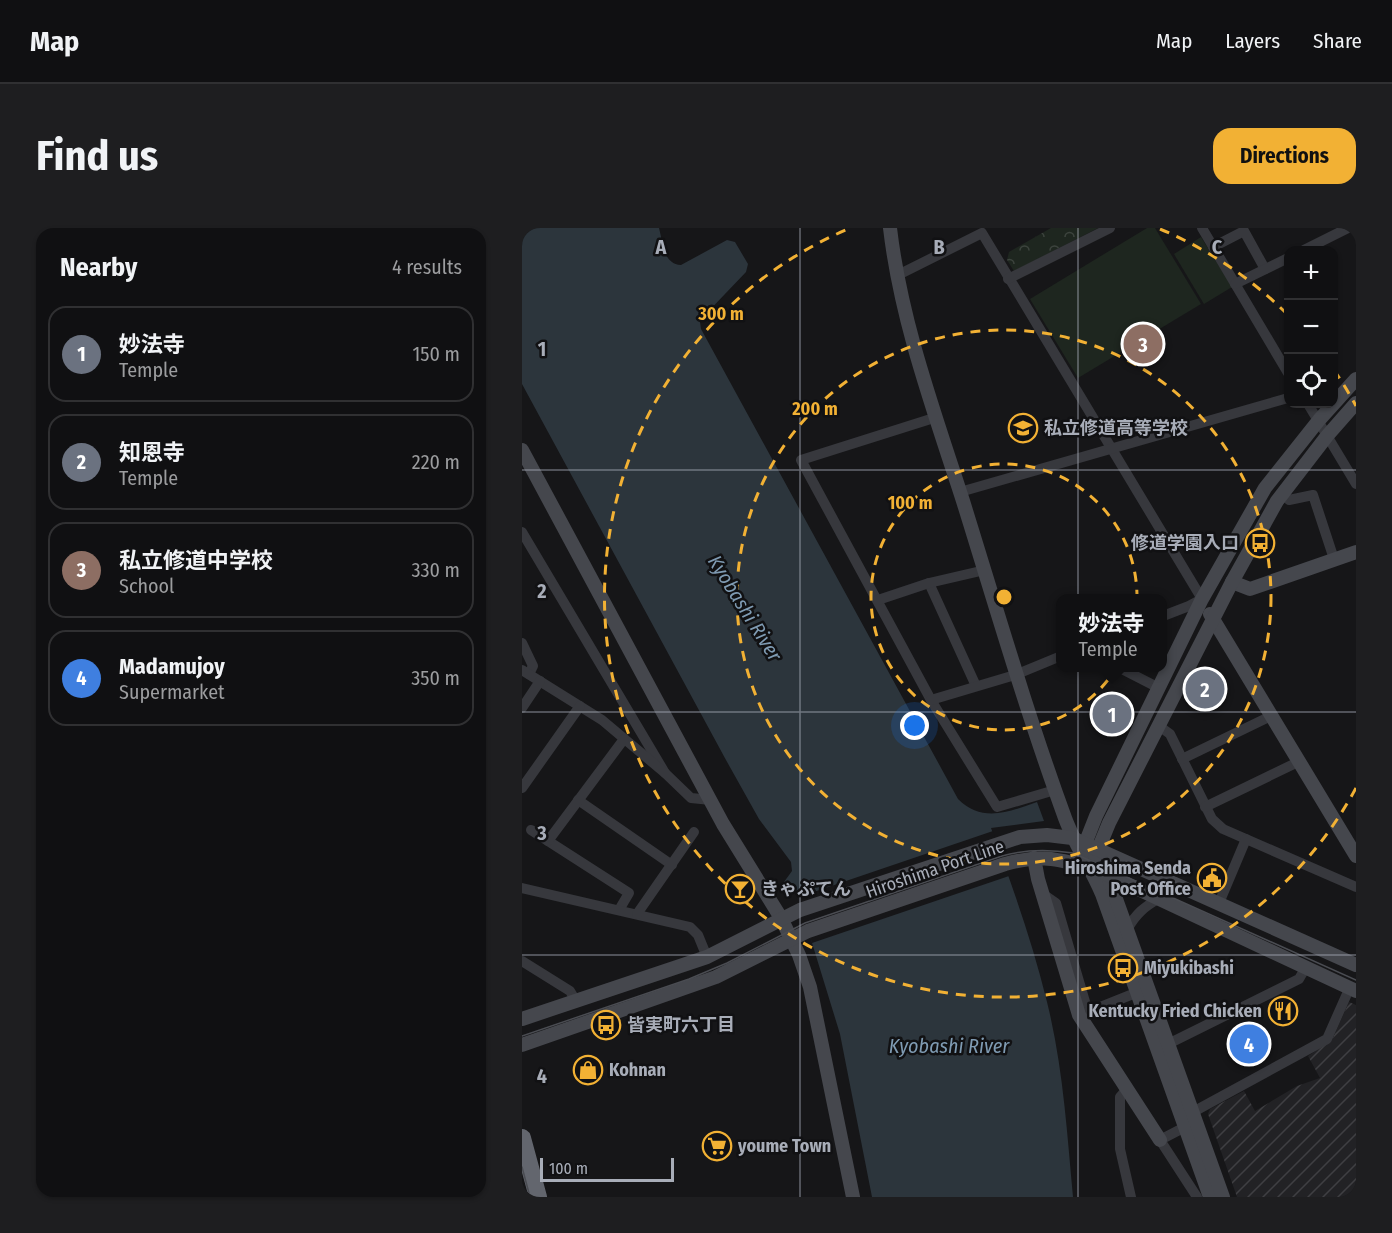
<!DOCTYPE html>
<html lang="en">
<head>
<meta charset="utf-8">
<style>
  :root { --surface:#101012; --page:#1e1e20; --text:#f1f3f6; --muted:#9c9d9f; --line:#303032; --accent:#f2b134 }
  body { margin:0; font-family:"Fira Sans Condensed","Noto Sans JP",sans-serif; background:var(--page); color:var(--text) }
  .controls { position:absolute; right:18px; top:18px; display:grid; overflow:hidden; border-radius:12px; box-shadow:0 2px 4px #0004 }
  .controls button { width:54px; height:54px; display:grid; place-items:center; padding:0; border:0; border-bottom:2px solid var(--line); background:var(--surface); color:var(--text); font:30px sans-serif }
  .scale { position:absolute; left:18px; bottom:15px; width:134px; box-sizing:border-box; padding-left:6px; border:3px solid #a8adb8; border-top:0; font-size:16px; line-height:21px; white-space:nowrap; color:#a8adb8; -webkit-text-stroke:4px #111113; paint-order:stroke }
  .you { position:absolute; left:393px; top:498px; width:21px; height:21px; margin:-15px; border:4px solid #fff; border-radius:50%; background:#1a73e8; box-shadow:0 0 0 9px #1a73e833 }
  .badge { display:grid; place-items:center; width:39px; height:39px; border-radius:50%; background:var(--accent); color:#fff; font-size:20px; font-weight:700 }
  .pin { position:absolute; translate:-50% -50%; border:3px solid #fff; box-shadow:0 2px 6px #0006 }
  .popup { position:absolute; left:534px; top:366px; width:111px; height:78px; box-sizing:border-box; display:grid; place-content:center; border-radius:12px; background:var(--surface); filter:drop-shadow(0 2px 4px #0005); font-size:20px; white-space:nowrap; color:var(--muted) }
  .popup b { font-size:22px; color:var(--text) }
  .popup::after { content:''; position:absolute; left:50%; top:100%; margin-left:-12px; border:12px solid transparent; border-top-color:var(--surface) }
  .list { margin:0; padding:0; list-style:none }
  h2 { display:flex; justify-content:space-between; align-items:center; height:78px; margin:0; padding:0 24px; font-size:26px }
  h2 small { font-size:20px; font-weight:400; color:var(--muted) }
  .list li { display:grid; grid-template-columns:39px 1fr auto; gap:18px; align-items:center; box-sizing:border-box; height:96px; margin:0 12px 12px; padding:0 12px; border:2px solid var(--line); border-radius:18px }
  .list b { display:block; font-size:22px; white-space:nowrap }
  .list p { margin:0; font-size:20px; white-space:nowrap; color:var(--muted) }
  .list em { font-size:20px; font-style:normal; color:var(--muted) }
  .icon { flex:none; width:33px; height:33px; fill:none; stroke:currentColor; stroke-width:2; stroke-linecap:round; stroke-linejoin:round }
  .map { position:relative; flex:none; width:834px; height:969px; overflow:hidden; border-radius:18px }
  header { display:flex; align-items:center; gap:36px; box-sizing:border-box; height:84px; padding:0 30px; background:var(--surface); border-bottom:2px solid var(--line) }
  header strong { font-size:28px }
  nav { display:flex; gap:33px; margin-inline-start:auto; font-size:21px }
  .intro { display:flex; align-items:center; justify-content:space-between; box-sizing:border-box; height:144px; padding:0 36px }
  h1 { margin:0; font-size:42px }
  .button { padding:15px 27px; border-radius:18px; background:var(--accent); color:#111; font-size:21px; font-weight:700 }
  main { display:flex; gap:36px; padding:0 36px }
  aside { flex:1; background:var(--surface); border-radius:18px; box-shadow:0 2px 4px #0004 }
  .map>svg:first-child { display:block }
  .industrial { fill:url(#industrial-furrows) }
  .forest { fill:url(#forest-crowns) }
  .garden { fill:#1e261f }
  .water { fill:#2c353c }
  .pier { fill:#161618 }
  .lines { fill:none; stroke-linecap:round; stroke-linejoin:round }
  .street { stroke:#37383d; stroke-width:10 }
  .secondary { stroke:#45474d; stroke-width:14 }
  .highway { stroke:#63666e; stroke-width:18 }
  .tram { stroke:#4a4c52; stroke-width:1.5 }
  .grid { fill:none; stroke:#a8adb8; stroke-width:1.5; stroke-opacity:0.55 }
  .ring { fill:none; stroke:#f2b134; stroke-width:3; stroke-dasharray:10 8 }
  .labels { text-anchor:middle; stroke-width:5; stroke-linejoin:round; paint-order:stroke }
  .poi-label { font-size:18px; font-weight:bold; fill:#a8adb8; stroke:#111113; text-anchor:start }
  .street-label { font-size:18px; fill:#a8adb8; stroke:#111113 }
  .water-label { font-size:20px; font-style:italic; fill:#7f9bb3; stroke:#111113 }
  .grid-label { font-size:20px; text-anchor:middle; font-weight:bold; fill:#a8adb8; stroke:#111113; stroke-width:5; stroke-linejoin:round; paint-order:stroke }
  .centre { fill:#f2b134; stroke:#111113; stroke-width:3 }
  .ring-label { font-size:18px; text-anchor:middle; font-weight:bold; fill:#f2b134; stroke:#111113; stroke-width:5; stroke-linejoin:round; paint-order:stroke }
</style>
</head>
<body>
<header>
<strong>Map</strong>
<nav><a>Map</a><a>Layers</a><a>Share</a></nav>
</header>
<div class="intro"><h1>Find us</h1><a class="button">Directions</a></div>
<main>
<aside>
<h2>Nearby<small>4 results</small></h2>
<ul class="list">
<li><span class="badge" style="background:#6b7280">1</span><div><b>妙法寺</b><p>Temple</p></div><em>150 m</em></li>
<li><span class="badge" style="background:#6b7280">2</span><div><b>知恩寺</b><p>Temple</p></div><em>220 m</em></li>
<li><span class="badge" style="background:#8d6e63">3</span><div><b>私立修道中学校</b><p>School</p></div><em>330 m</em></li>
<li><span class="badge" style="background:#3f7fe0">4</span><div><b>Madamujoy</b><p>Supermarket</p></div><em>350 m</em></li>
</ul>
</aside>
<div class="map">
<svg width="834" height="969" viewBox="0 0 834 969">
  <defs>
    <pattern id="industrial-furrows" width="10" height="10" patternUnits="userSpaceOnUse" patternTransform="scale(1.5)"><rect width="10" height="10" fill="#222225"/><path d="M-1 1l2-2M0 10L10 0M9 11l2-2" fill="none" stroke="#3f3f43"/></pattern>
    <pattern id="forest-crowns" width="20" height="18" patternUnits="userSpaceOnUse" patternTransform="scale(1.5)"><rect width="20" height="18" fill="#1e261f"/><path d="M2 6a3 3 0 1 1 6 0M12 15a3 3 0 1 1 6 0" fill="none" stroke="#3c433d"/></pattern>
  </defs>
  <rect width="100%" height="100%" fill="#161618"/>
  <polygon class="industrial" points="827,774 834,777 834,960 829,969 715,969 686,886 688,881 722,863 733,883 775,858 798,850 786,828 810,812"/>
  <polygon class="forest" points="529,0 576,0 492,43 485,32 487,24"/>
  <g class="garden">
    <polygon points="625,0 633,0 679,76 556,150 508,71"/>
    <polygon points="679,9 710,59 682,76 652,26"/>
  </g>
  <path class="water" d="M 0,0 L 137,0 C 141,15 141,36 159,37 L 205,12 L 213,14 L 226,36 L 224,44 L 181,89 L 178,94 L 179,101 L 436,571 C 460,595 487,584 515,574 L 522,593 L 469,600 C 490,657 511,716 525,774 C 541,838 545,904 551,969 L 350,969 L 318,806 L 275,666 L 262,654 L 270,643 L 269,634 L 237,591 L 204,532 L 0,156 Z"/>
  <polygon class="pier" points="471,603 487,648 290,715 274,670"/>
  <g class="lines">
    <g class="street">
      <polyline points="680,0 766,145"/>
      <polyline points="691,19 722,3 743,41"/>
      <polyline points="782,22 826,0"/>
      <polyline points="376,47 460,5 680,371 667,378 641,388"/>
      <polyline points="486,51 588,0"/>
      <polyline points="713,56 766,30"/>
      <polyline points="786,176 834,256"/>
      <polyline points="415,189 279,232 409,472 475,579 533,562"/>
      <polyline points="438,264 766,170"/>
      <polyline points="760,266 767,272 791,267 812,331"/>
      <polyline points="0,304 143,545"/>
      <polyline points="407,355 454,458"/>
      <polyline points="356,372 407,355 463,342"/>
      <polyline points="0,415 11,438 7,446"/>
      <polyline points="598,440 637,460"/>
      <polyline points="0,442 80,492 143,545 169,570 189,572"/>
      <polyline points="409,472 493,447 539,428"/>
      <polyline points="0,480 18,453"/>
      <polyline points="637,498 648,506 690,591 701,601 834,659"/>
      <polyline points="660,531 749,488"/>
      <polyline points="0,560 58,478"/>
      <polyline points="56,572 150,637"/>
      <polyline points="683,579 776,534"/>
      <polyline points="9,602 107,665 97,682"/>
      <polyline points="26,613 102,511"/>
      <polyline points="0,660 168,699 176,707 185,729"/>
      <polyline points="521,666 534,675 566,784"/>
      <polyline points="697,675 724,611"/>
      <polyline points="115,686 172,604"/>
      <path d="M 606,700 C 614,686 622,679 636,671"/>
      <polyline points="0,733 48,763 54,773"/>
      <polyline points="561,786 616,764"/>
      <polyline points="640,819 777,751 784,739"/>
      <polyline points="605,861 598,869 598,921 609,969"/>
      <polyline points="675,969 638,912 663,899 671,884 805,811 828,759"/>
    </g>
    <g class="secondary">
      <path d="M 368,0 C 379,94 412,183 441,273 C 474,379 505,486 543,590 C 553,617 569,640 580,666 L 688,969"/>
      <polyline points="0,222 201,596 259,690 277,727 288,759 331,969"/>
      <polyline points="710,354 728,361 834,324"/>
      <polyline points="688,386 834,628"/>
      <polyline points="564,622 563,616 574,588 680,371 743,260 797,192 834,151"/>
      <polyline points="573,629 587,595 710,354 755,273 805,208 834,175"/>
      <polyline points="512,630 516,651 557,787 638,912"/>
      <polyline points="584,643 701,969"/>
      <polyline points="0,791 185,729 278,682 498,609 525,607 550,610 834,737"/>
      <path d="M 0,817 L 194,749 L 286,703 L 483,636 C 519,626 533,631 569,639 L 834,763"/>
    </g>
    <polyline class="highway" points="0,910 16,969"/>
    <g class="tram">
      <path d="M 0,808 L 167,751 L 205,735 L 283,695 L 480,628 C 504,621 526,621 551,625 L 834,752"/>
      <polyline points="0,939 8,969"/>
    </g>
  </g>
  <path class="grid" d="M 278,0 L 278,969M 556,0 L 556,969M 0,242 L 834,242M 0,484 L 834,484M 0,727 L 834,727"/>
  <g class="ring">
    <circle cx="482" cy="369" r="133"/>
    <circle cx="482" cy="369" r="267"/>
    <path d="M834 560A400 400 0 1 1 326 1M638 1A400 400 0 0 1 765 86M812 142A400 400 0 0 1 834 178"/>
  </g>
  <defs>
    <g id="school-ring" transform="scale(1.5)"><circle r="9.5" fill="#111113" stroke="#f2b134" stroke-width="1.5"/><path d="M0-5L7-2L0 1L-7-2ZM-4 1L0 2.5L4 1V4Q0 6-4 4Z" fill="#f2b134"/></g>
    <g id="bus-ring" transform="scale(1.5)"><circle r="9.5" fill="#111113" stroke="#f2b134" stroke-width="1.5"/><path d="M-5-6H5V4H4V6H2V4H-2V6H-4V4H-5ZM-3.5-4V0h7V-4ZM-3.5 1.2v1.5H-2V1.2ZM2 1.2v1.5H3.5V1.2Z" fill="#f2b134"/></g>
    <g id="civic-ring" transform="scale(1.5)"><circle r="9.5" fill="#111113" stroke="#f2b134" stroke-width="1.5"/><path d="M-.6-6.5H3V-4.5H.6V-3L4-1V1h2V6H-6V1h2V-1L-.6-3ZM-1.2 2.5V6h2.4V2.5Z" fill="#f2b134"/></g>
    <g id="bar-ring" transform="scale(1.5)"><circle r="9.5" fill="#111113" stroke="#f2b134" stroke-width="1.5"/><path d="M-6-5H6L.8 .8V4.5H3.5V6h-7V4.5H-.8V.8Z" fill="#f2b134"/></g>
    <g id="restaurant-ring" transform="scale(1.5)"><circle r="9.5" fill="#111113" stroke="#f2b134" stroke-width="1.5"/><path d="M-5-6h1v4h1v-4h1v4h1v-4h1v5L-1.5 .5V6h-2V.5L-5-1ZM5-6V6H3V1.5H1.5Q1.5-4 5-6Z" fill="#f2b134"/></g>
    <g id="shop-ring" transform="scale(1.5)"><circle r="9.5" fill="#111113" stroke="#f2b134" stroke-width="1.5"/><path d="M-5-2.5h2.3a2.7 3.5 0 0 1 5.4 0H5L5.5 6h-11ZM-1.5-2.5h3a1.5 2.3 0 0 0-3 0Z" fill="#f2b134"/></g>
    <g id="supermarket-ring" transform="scale(1.5)"><circle r="9.5" fill="#111113" stroke="#f2b134" stroke-width="1.5"/><path d="M-6-5.5h2.5l.6 2H6L4.5 2H-2.5L-4.4-4H-6ZM-1.5 3.2a1.3 1.3 0 1 0 .1 0ZM3 3.2a1.3 1.3 0 1 0 .1 0Z" fill="#f2b134"/></g>
  </defs>
  <g fill-rule="evenodd">
    <use href="#school-ring" x="501" y="200"/>
    <use href="#bus-ring" x="738" y="315"/>
    <use href="#civic-ring" x="690" y="650"/>
    <use href="#bar-ring" x="218" y="661"/>
    <use href="#bus-ring" x="601" y="740"/>
    <use href="#restaurant-ring" x="761" y="783"/>
    <use href="#bus-ring" x="84" y="797"/>
    <use href="#shop-ring" x="66" y="842"/>
    <use href="#supermarket-ring" x="195" y="918"/>
  </g>
  <g class="labels">
    <g class="poi-label">
      <text x="522" y="206">私立修道高等学校</text>
      <text x="717" y="321" text-anchor="end">修道学園入口</text>
      <text x="669" y="646" text-anchor="end">Hiroshima Senda<tspan x="669" dy="21">Post Office</tspan></text>
      <text x="239" y="667">きゃぷてん</text>
      <text x="622" y="746">Miyukibashi</text>
      <text x="740" y="789" text-anchor="end">Kentucky Fried Chicken</text>
      <text x="105" y="803">皆実町六丁目</text>
      <text x="87" y="848">Kohnan</text>
      <text x="216" y="924">youme Town</text>
    </g>
    <g class="street-label">
      <text transform="translate(413 641) rotate(-19)" y="6">Hiroshima Port Line</text>
    </g>
    <g class="water-label">
      <text transform="translate(223 380) rotate(58)" y="7">Kyobashi River</text>
      <text x="427" y="825">Kyobashi River</text>
    </g>
  </g>
  <g class="grid-label">
    <text x="139" y="26">A</text>
    <text x="417" y="26">B</text>
    <text x="695" y="26">C</text>
    <text x="20" y="128">1</text>
    <text x="20" y="370">2</text>
    <text x="20" y="612">3</text>
    <text x="20" y="855">4</text>
  </g>
  <circle cx="482" cy="369" r="9" class="centre"/>
  <g class="ring-label">
    <text x="199" y="92">300 m</text>
    <text x="293" y="187">200 m</text>
    <text x="388" y="281">100 m</text>
  </g>
</svg>
<div class="controls">
<button>+</button>
<button>−</button>
<button><svg class="icon" aria-label="locate" viewBox="0 0 24 24"><circle cx="12" cy="12" r="6"/><path d="M12 2v4M12 18v4M2 12h4M18 12h4"/></svg></button>
</div>
<div class="scale">100 m</div>
<div class="you"></div>
<div class="pin badge" style="left:590px;top:486px;background:#6b7280">1</div>
<div class="popup"><b>妙法寺</b>Temple</div>
<div class="pin badge" style="left:683px;top:461px;background:#6b7280">2</div>
<div class="pin badge" style="left:621px;top:116px;background:#8d6e63">3</div>
<div class="pin badge" style="left:727px;top:816px;background:#3f7fe0">4</div>
</div>
</main>
</body>
</html>
